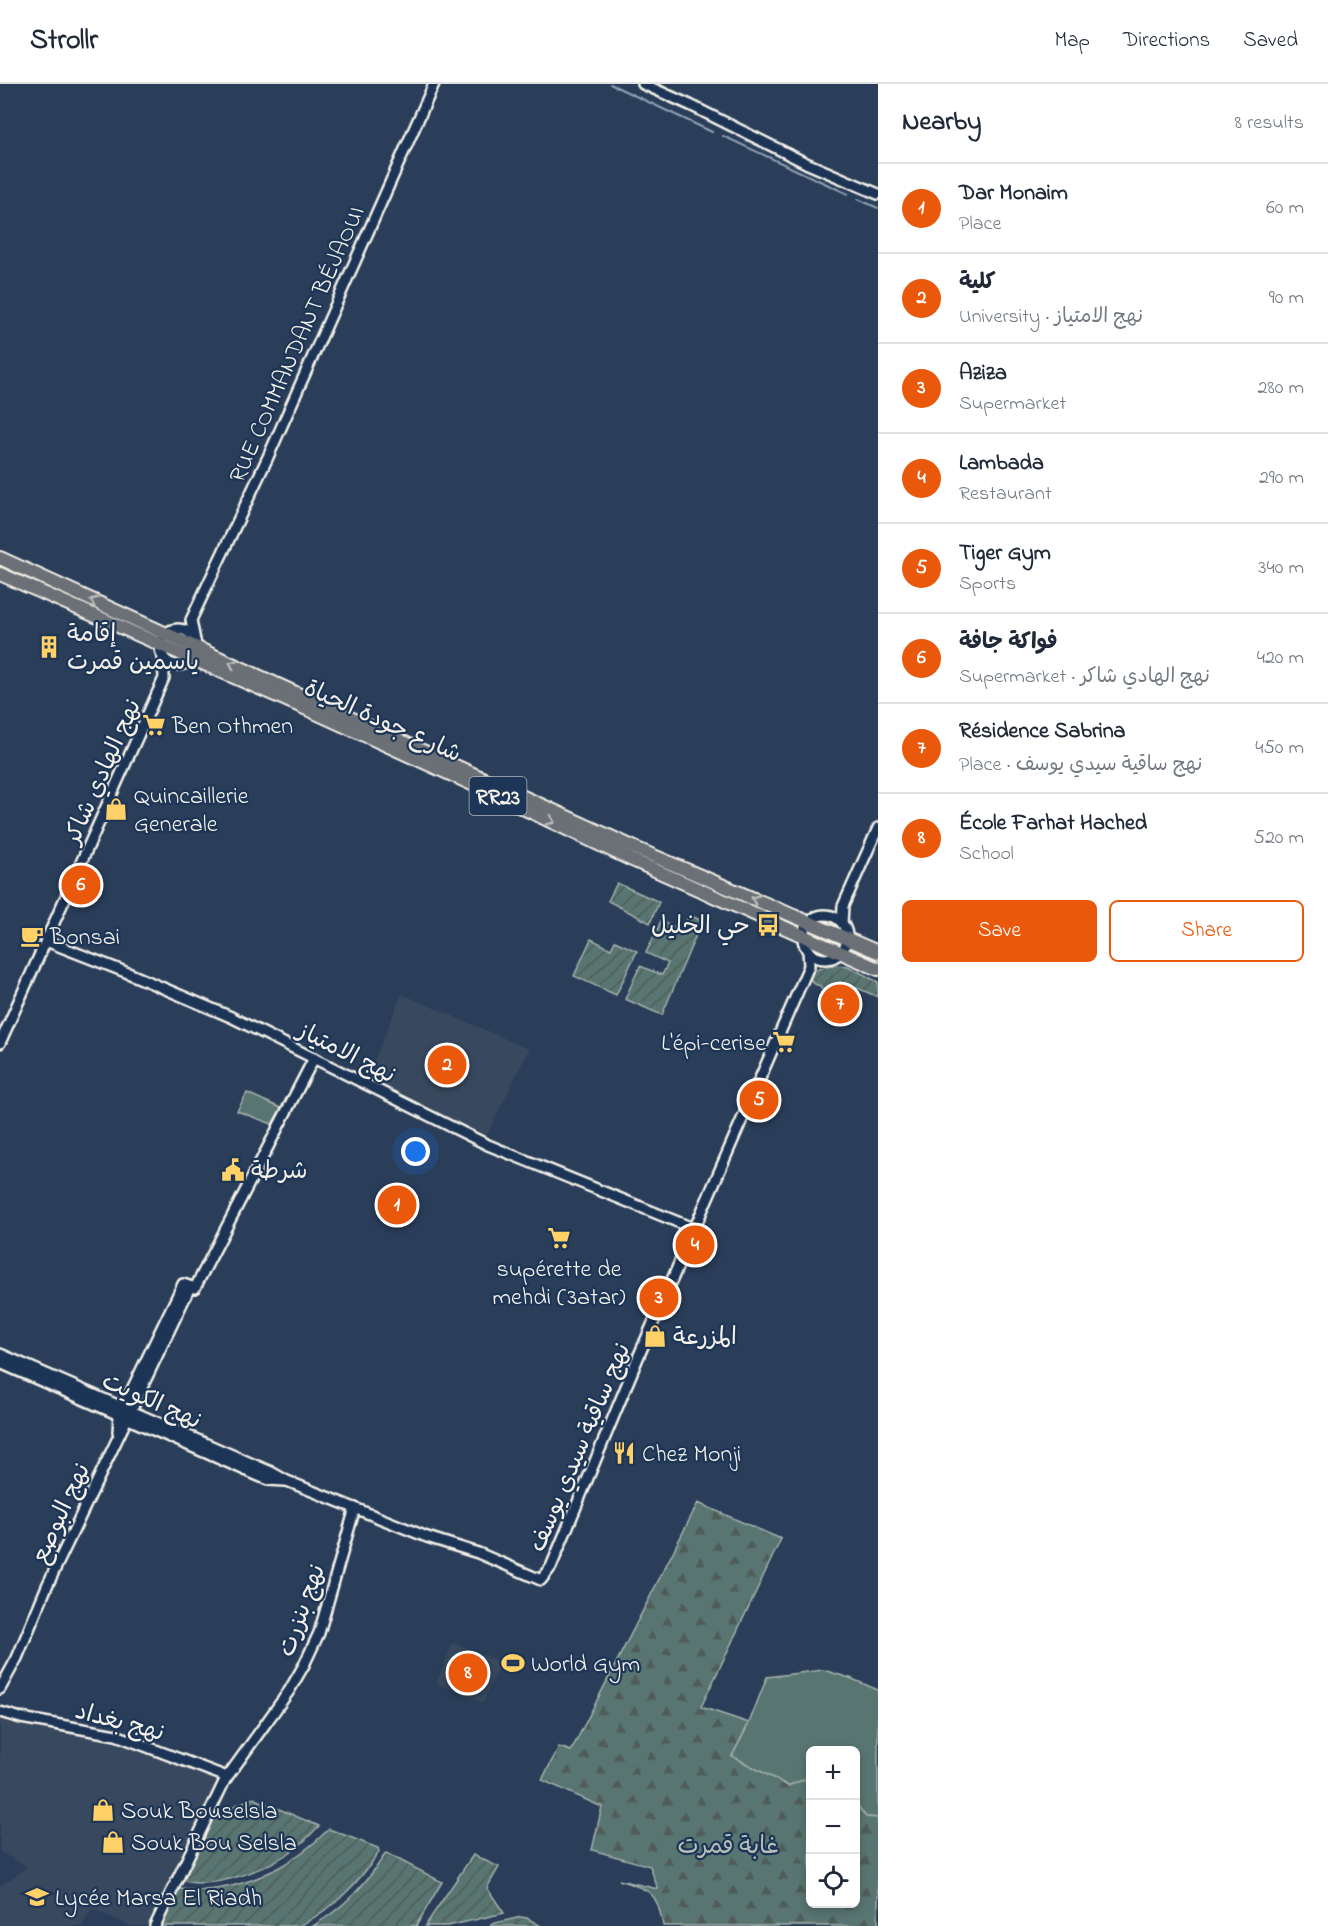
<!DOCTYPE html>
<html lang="en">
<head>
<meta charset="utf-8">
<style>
  :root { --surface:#fff; --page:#f2f2f3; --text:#1f2937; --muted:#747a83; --line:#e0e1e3; --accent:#ea580c }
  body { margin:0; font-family:"Indie Flower","Playpen Sans Arabic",sans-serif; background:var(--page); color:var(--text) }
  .controls { position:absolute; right:18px; bottom:18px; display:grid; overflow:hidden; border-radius:9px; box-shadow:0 3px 9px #0003 }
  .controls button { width:54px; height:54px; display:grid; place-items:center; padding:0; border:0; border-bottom:2px solid var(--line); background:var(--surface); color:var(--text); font:30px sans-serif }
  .you { position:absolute; left:416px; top:1068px; width:21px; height:21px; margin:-15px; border:4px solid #fff; border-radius:50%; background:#1a73e8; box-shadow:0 0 0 9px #1a73e833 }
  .badge { display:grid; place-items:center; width:39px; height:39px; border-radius:50%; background:var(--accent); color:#fff; font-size:20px; font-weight:700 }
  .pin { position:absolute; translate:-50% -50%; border:3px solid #fff; box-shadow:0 2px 6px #0006 }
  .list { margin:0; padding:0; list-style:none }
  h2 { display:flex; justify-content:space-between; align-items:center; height:78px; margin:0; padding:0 24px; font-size:26px }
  h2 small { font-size:20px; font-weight:400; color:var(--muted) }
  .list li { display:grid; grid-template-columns:39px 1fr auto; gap:18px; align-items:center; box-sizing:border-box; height:90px; padding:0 24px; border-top:2px solid var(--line) }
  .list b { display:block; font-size:22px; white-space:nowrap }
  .list p { margin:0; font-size:20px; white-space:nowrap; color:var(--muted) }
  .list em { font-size:20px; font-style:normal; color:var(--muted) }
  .actions { display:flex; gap:12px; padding:18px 24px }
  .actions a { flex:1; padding:14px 0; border:2px solid var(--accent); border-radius:9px; text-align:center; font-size:21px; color:var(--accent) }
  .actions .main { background:var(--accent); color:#fff }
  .icon { flex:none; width:33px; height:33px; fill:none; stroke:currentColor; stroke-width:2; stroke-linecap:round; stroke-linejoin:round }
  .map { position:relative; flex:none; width:878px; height:1842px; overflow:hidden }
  header { display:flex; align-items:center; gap:36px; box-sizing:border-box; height:84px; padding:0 30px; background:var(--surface); border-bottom:2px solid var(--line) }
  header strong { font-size:28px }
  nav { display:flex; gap:33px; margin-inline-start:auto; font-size:21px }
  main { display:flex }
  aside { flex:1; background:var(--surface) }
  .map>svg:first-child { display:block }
  .built { fill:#39485e }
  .grass { fill:#597471; stroke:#a6b2ac; stroke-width:1.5 }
  .forest { fill:url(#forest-firs); stroke:#a6b2ac; stroke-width:1.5 }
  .garden { fill:url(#garden-furrows); stroke:#a6b2ac; stroke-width:1.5 }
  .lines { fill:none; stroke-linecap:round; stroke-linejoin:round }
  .stream { stroke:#91a2b3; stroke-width:2 }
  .secondary-casing { stroke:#f4f1e8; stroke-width:14 }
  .highway-casing { stroke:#f4f1e8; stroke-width:16 }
  .secondary { stroke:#1d3557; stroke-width:9 }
  .highway { stroke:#6b6f75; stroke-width:12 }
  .oneway { stroke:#bdbdba }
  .labels { text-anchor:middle; stroke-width:4.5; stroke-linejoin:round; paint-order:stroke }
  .shield { fill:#1d3557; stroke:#b4b9bc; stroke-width:1.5 }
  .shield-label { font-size:22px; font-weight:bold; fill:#f4f1e8 }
  .street-label { font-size:24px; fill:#f4f1e8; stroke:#1d3557 }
  .poi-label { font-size:24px; fill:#f4f1e8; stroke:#1d3557; text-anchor:start }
  .park-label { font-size:24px; fill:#b6bfb8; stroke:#1d3557 }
</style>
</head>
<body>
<header>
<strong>Strollr</strong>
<nav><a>Map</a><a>Directions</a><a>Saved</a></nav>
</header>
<main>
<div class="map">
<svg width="878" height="1842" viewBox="0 0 878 1842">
  <defs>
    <pattern id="forest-firs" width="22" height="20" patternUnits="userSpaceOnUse" patternTransform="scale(1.5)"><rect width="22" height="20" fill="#597471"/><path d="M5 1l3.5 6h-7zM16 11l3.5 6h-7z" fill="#505c59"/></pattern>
    <pattern id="garden-furrows" width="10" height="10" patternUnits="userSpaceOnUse" patternTransform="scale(1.5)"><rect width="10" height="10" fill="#597471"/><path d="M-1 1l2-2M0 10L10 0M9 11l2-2" fill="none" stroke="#505c59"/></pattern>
  </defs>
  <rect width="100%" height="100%" fill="#2a3e5a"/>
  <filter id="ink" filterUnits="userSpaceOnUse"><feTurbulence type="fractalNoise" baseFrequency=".0167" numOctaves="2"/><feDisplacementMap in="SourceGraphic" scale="12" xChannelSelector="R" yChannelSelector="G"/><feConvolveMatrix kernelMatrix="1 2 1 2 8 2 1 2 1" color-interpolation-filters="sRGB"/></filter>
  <g filter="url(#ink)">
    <g class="built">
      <polygon points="402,910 529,965 487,1051 366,996"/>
      <polygon points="453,1559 500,1578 483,1619 436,1599"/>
      <polygon points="0,1633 117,1660 222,1694 189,1757 150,1842 131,1842 92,1825 82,1842 0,1842 0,1802 28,1783 0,1768"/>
    </g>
    <g class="grass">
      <polygon points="247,1009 281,1024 272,1040 237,1027"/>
      <polygon points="823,1586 850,1594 878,1606 878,1734 866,1733 856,1720 856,1666 810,1666 810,1693 788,1702 732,1672 749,1639 767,1593"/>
    </g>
    <path class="forest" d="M 698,1419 L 781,1455 L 701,1623 L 749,1639 L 732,1672 L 788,1702 L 810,1693 L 810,1820 L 856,1820 L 856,1720 L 866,1733 L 878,1734 L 878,1842 L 663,1842 C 657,1806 650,1807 619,1796 L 658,1805 L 650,1782 L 592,1766 L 602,1723 L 542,1696 L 559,1663 L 571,1667 Z"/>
    <g class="garden">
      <polygon points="617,799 659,818 650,839 608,817"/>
      <polygon points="689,831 702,837 662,931 625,915 640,882 662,891 668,879 646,869 661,837 683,846"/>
      <polygon points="591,855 611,865 615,857 637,867 616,911 574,892"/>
      <path d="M 835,881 L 848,882 L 878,898 L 878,913 L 846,899 L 828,905 L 821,905 L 821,902 C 816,901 812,900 810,894 L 814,886 Z"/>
      <path d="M 253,1714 L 319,1742 C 311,1750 304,1758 295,1765 C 266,1785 215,1807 180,1796 L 210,1732 Z"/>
      <path d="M 329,1745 L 378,1764 L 379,1768 C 358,1800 334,1824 299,1842 L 160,1842 L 177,1805 C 186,1805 196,1807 205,1806 C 253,1803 296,1778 329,1745 Z"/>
      <path d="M 386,1769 L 442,1798 L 416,1842 L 313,1842 C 345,1823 366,1800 386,1769 Z"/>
      <polygon points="473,1771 499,1783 487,1804 504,1829 448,1842 425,1842"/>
      <polygon points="521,1833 527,1834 541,1842 491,1842 491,1840"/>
    </g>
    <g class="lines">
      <g class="stream">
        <polyline points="610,0 712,48"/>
        <polyline points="723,52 848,110"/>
        <polyline points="858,115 878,124"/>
      </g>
      <g class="secondary-casing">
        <g id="secondary">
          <polyline points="643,0 690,21 806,79 878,110"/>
          <circle cx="178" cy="563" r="18"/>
          <polyline points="195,557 191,536 268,373 434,0"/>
          <circle cx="825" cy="853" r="22"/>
          <polyline points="842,839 843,822 878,744"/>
          <polyline points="46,857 128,889 231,933 488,1061 695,1145"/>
          <polyline points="0,959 164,594 163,572"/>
          <polyline points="0,1270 271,1388 287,1397 427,1453 478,1469 541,1496 551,1483 640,1269 809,882 808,866"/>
          <polyline points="0,1279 268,1396 285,1397"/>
          <polyline points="118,1348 119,1332 183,1200 195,1204 314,974"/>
          <polyline points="0,1605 17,1574 47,1502 190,1203"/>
          <polyline points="0,1628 21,1634 116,1651 227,1693"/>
          <polyline points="155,1842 225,1696 289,1607 304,1581 319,1549 355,1424"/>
        </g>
      </g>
      <g class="highway-casing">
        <g id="highway">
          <polyline points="0,474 635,764 878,868"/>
          <polyline points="0,490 316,629 483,705 630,775 878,885"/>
        </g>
      </g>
      <use href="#secondary" class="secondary"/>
      <use href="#highway" class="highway"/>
    </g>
    <defs><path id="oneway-chevron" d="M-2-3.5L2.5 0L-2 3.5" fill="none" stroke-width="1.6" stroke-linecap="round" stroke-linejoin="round" transform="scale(1.5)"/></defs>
    <g class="oneway">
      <use href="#oneway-chevron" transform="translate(94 517) rotate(-155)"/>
      <use href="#oneway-chevron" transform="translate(233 580) rotate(-155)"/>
      <use href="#oneway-chevron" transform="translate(551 737) rotate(26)"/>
      <use href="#oneway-chevron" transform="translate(755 815) rotate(-157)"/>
    </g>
  </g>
  <defs>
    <g id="building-bare" transform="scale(1.8)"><path d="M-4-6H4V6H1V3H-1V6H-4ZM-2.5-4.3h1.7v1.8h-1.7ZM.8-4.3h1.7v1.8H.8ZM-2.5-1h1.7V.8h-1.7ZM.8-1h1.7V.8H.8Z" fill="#ffd166" stroke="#1d3557" stroke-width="2.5" paint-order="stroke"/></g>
    <g id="supermarket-bare" transform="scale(1.8)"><path d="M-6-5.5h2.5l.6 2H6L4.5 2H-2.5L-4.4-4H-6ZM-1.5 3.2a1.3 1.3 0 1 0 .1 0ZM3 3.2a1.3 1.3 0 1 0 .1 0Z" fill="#ffd166" stroke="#1d3557" stroke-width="2.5" paint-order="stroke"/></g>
    <g id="shop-bare" transform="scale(1.8)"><path d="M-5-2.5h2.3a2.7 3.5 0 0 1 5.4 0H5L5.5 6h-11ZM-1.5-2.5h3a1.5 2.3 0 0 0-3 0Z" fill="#ffd166" stroke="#1d3557" stroke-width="2.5" paint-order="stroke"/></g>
    <g id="bus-bare" transform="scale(1.8)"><path d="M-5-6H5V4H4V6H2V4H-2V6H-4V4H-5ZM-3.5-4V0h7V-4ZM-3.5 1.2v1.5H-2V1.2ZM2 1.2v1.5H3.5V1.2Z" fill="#ffd166" stroke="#1d3557" stroke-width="2.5" paint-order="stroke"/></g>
    <g id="cafe-bare" transform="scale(1.8)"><path d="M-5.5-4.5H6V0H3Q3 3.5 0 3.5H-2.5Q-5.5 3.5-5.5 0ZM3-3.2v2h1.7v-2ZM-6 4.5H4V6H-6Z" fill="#ffd166" stroke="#1d3557" stroke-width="2.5" paint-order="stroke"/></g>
    <g id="civic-bare" transform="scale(1.8)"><path d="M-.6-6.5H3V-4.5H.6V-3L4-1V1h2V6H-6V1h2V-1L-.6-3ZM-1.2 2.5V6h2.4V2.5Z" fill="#ffd166" stroke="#1d3557" stroke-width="2.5" paint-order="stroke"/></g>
    <g id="restaurant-bare" transform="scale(1.8)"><path d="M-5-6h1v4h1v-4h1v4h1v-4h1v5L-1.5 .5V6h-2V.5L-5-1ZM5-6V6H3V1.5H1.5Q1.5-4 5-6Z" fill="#ffd166" stroke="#1d3557" stroke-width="2.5" paint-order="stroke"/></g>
    <g id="stadium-bare" transform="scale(1.8)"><path d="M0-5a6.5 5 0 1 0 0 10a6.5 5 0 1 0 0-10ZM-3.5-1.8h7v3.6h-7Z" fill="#ffd166" stroke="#1d3557" stroke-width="2.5" paint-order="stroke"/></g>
    <g id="university-bare" transform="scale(1.8)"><path d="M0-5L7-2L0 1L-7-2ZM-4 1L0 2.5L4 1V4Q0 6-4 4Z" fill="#ffd166" stroke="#1d3557" stroke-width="2.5" paint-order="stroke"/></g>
  </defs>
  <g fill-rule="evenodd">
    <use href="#building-bare" x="49" y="563"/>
    <use href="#supermarket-bare" x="154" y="641"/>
    <use href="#shop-bare" x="116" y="725"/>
    <use href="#bus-bare" x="768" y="841"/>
    <use href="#cafe-bare" x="32" y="852"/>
    <use href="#supermarket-bare" x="784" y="958"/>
    <use href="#civic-bare" x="233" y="1086"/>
    <use href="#supermarket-bare" x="559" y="1154"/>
    <use href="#shop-bare" x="655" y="1252"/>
    <use href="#restaurant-bare" x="624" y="1369"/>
    <use href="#stadium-bare" x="513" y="1579"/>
    <use href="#shop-bare" x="103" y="1726"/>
    <use href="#shop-bare" x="113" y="1758"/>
    <use href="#university-bare" x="37" y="1813"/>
  </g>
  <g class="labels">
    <rect class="shield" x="469.5" y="693" width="57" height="38" rx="4.5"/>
    <g class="shield-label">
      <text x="498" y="720">RR23</text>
    </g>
    <g class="street-label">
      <text transform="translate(296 260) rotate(-66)" y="8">RUE COMMANDANT BÉJAOUI</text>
      <text transform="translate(383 636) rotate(24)" y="8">شارع جودة الحياة</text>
      <text transform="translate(102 687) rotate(-66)" y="8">نهج الهادي شاكر</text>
      <text transform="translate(347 968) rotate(27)" y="8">نهج الامتياز</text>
      <text transform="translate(152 1316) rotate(24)" y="8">نهج الكويت</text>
      <text transform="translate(579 1363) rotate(-67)" y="8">نهج ساقية سيدي يوسف</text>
      <text transform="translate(60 1429) rotate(-65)" y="8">نهج البوصع</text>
      <text transform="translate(301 1526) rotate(-70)" y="8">نهج بنزرت</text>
      <text transform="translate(120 1637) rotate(15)" y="8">نهج بغداد</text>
    </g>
    <g class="poi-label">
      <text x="67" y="557">إقامة<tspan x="67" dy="28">ياسمين قمرت</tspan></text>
      <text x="172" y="649">Ben Othmen</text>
      <text x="134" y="719">Quincaillerie<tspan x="134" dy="28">Generale</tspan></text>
      <text x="750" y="849" text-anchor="end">حي الخليل</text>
      <text x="50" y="860">Bonsai</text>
      <text x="766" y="966" text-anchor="end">L'épi-cerise</text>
      <text x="251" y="1094">شرطة</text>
      <text x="559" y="1192" text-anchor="middle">supérette de<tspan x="559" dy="28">mehdi (3atar)</tspan></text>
      <text x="673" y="1260">المزرعة</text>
      <text x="642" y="1377">Chez Monji</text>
      <text x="531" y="1587">World Gym</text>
      <text x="121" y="1734">Souk Bouselsla</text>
      <text x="131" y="1766">Souk Bou Selsla</text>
      <text x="55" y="1821">Lycée Marsa El Riadh</text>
    </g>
    <g class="park-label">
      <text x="728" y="1769">غابة قمرت</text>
    </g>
  </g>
</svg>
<div class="controls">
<button>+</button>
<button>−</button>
<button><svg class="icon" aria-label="locate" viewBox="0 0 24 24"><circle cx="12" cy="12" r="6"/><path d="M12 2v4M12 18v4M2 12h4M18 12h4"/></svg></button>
</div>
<div class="you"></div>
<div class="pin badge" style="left:397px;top:1121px">1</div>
<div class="pin badge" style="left:447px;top:981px">2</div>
<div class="pin badge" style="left:659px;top:1214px">3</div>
<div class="pin badge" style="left:695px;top:1161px">4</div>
<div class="pin badge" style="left:759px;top:1016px">5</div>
<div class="pin badge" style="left:81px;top:801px">6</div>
<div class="pin badge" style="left:840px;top:920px">7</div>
<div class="pin badge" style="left:468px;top:1589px">8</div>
</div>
<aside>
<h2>Nearby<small>8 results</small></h2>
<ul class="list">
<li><span class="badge">1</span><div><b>Dar Monaim</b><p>Place</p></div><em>60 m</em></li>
<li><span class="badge">2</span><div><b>كلية</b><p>University · نهج الامتياز</p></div><em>90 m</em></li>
<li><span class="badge">3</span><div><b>Aziza</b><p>Supermarket</p></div><em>280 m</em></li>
<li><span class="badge">4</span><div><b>Lambada</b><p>Restaurant</p></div><em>290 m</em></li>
<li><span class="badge">5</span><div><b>Tiger Gym</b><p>Sports</p></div><em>340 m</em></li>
<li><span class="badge">6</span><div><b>فواكة جافة</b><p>Supermarket · نهج الهادي شاكر</p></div><em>420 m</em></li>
<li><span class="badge">7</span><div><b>Résidence Sabrina</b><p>Place · نهج ساقية سيدي يوسف</p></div><em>450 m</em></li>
<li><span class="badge">8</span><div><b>École Farhat Hached</b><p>School</p></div><em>520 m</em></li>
</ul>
<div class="actions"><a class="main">Save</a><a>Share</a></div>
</aside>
</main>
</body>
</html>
